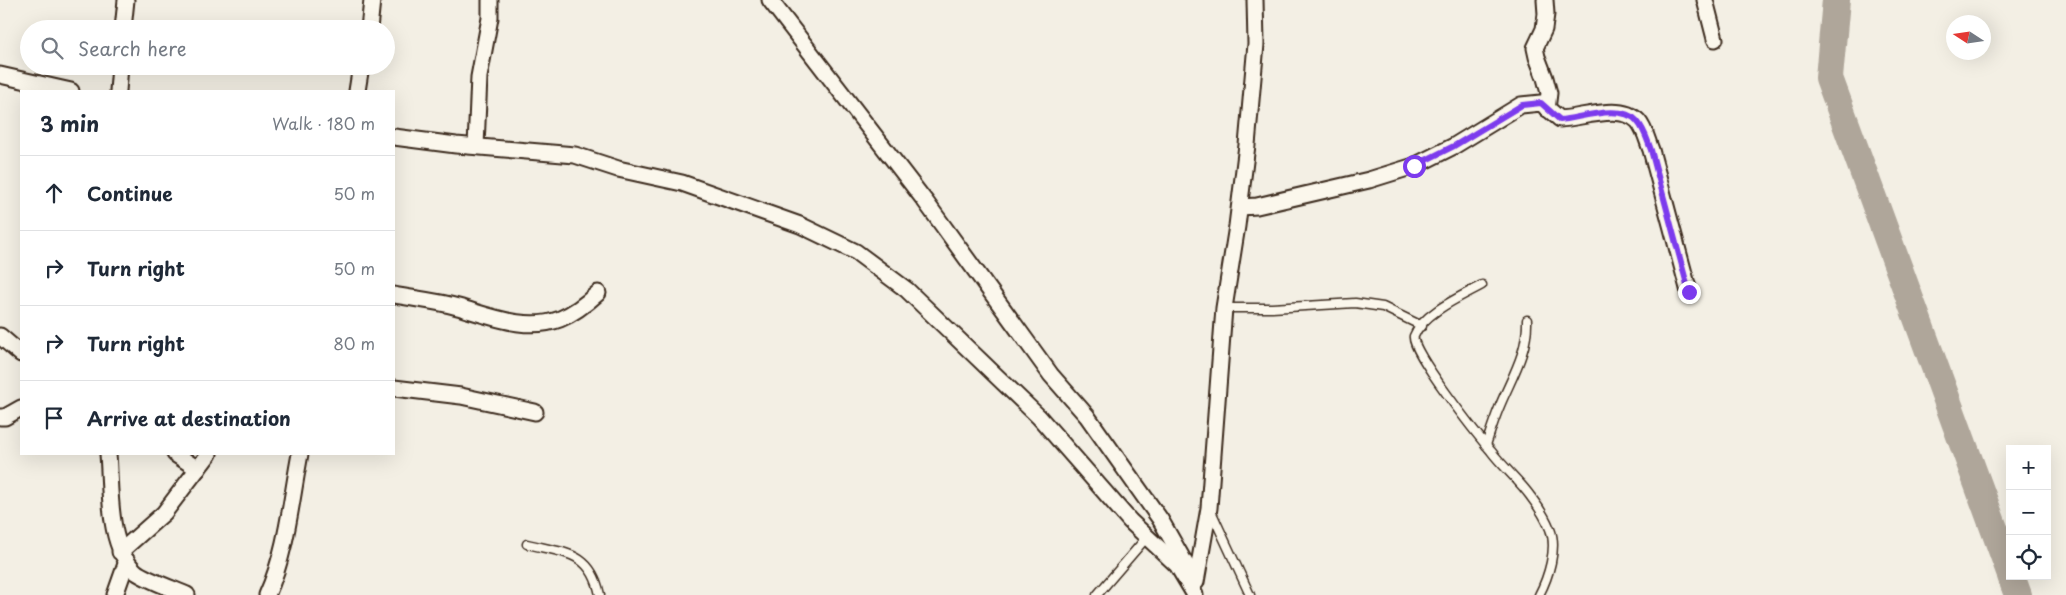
<!DOCTYPE html>
<html lang="en">
<head>
<meta charset="utf-8">
<style>
  :root { --surface:#fff; --page:#f2f2f3; --text:#1f2937; --muted:#747a83; --line:#e0e1e3 }
  body { margin:0; font-family:"Playpen Sans",sans-serif; background:var(--page); color:var(--text) }
  .controls { position:absolute; right:15px; bottom:15px; display:grid; overflow:hidden; border-radius:0px; box-shadow:0 5px 20px #0002 }
  .controls button { width:45px; height:45px; display:grid; place-items:center; padding:0; border:0; border-bottom:1px solid var(--line); background:var(--surface); color:var(--text); font:25px sans-serif }
  .compass { position:absolute; left:1946px; top:15px; width:45px; height:45px; border-radius:50%; background:var(--surface); box-shadow:0 5px 20px #0002; rotate:282deg }
  .stop { position:absolute; width:15px; height:15px; margin:-11px; border:4px solid #7c3aed; border-radius:50%; background:#fff }
  .stop.end { background:#7c3aed; border-color:#fff; box-shadow:0 1px 5px #0008 }
  .list { margin:0; padding:0; list-style:none }
  h2 { display:flex; justify-content:space-between; align-items:center; height:65px; margin:0; padding:0 20px; font-size:21px }
  h2 small { font-size:16px; font-weight:400; color:var(--muted) }
  .list li { display:grid; grid-template-columns:32px 1fr auto; gap:15px; align-items:center; box-sizing:border-box; height:75px; padding:0 20px; border-top:1px solid var(--line) }
  .list b { display:block; font-size:19px; white-space:nowrap }
  .list em { font-size:16px; font-style:normal; color:var(--muted) }
  .icon { flex:none; width:28px; height:28px; fill:none; stroke:currentColor; stroke-width:2; stroke-linecap:round; stroke-linejoin:round }
  .map { position:relative; flex:none; width:2066px; height:595px; overflow:hidden }
  .search { position:absolute; background:var(--surface); box-shadow:0 5px 20px #0002; left:20px; top:20px; width:375px; height:55px; display:flex; align-items:center; gap:12px; box-sizing:border-box; padding:0 18px; border-radius:28px; color:var(--muted); font-size:19px }
  .panel { position:absolute; background:var(--surface); box-shadow:0 5px 20px #0002; left:20px; top:90px; width:375px; height:365px; border-radius:0px }
  .map>svg:first-child { display:block }
  .lines { fill:none; stroke-linecap:round; stroke-linejoin:round }
  .river { stroke:#afa69a; stroke-width:28 }
  .service-casing { stroke:#3b2a1e; stroke-width:11 }
  .minor-casing { stroke:#3b2a1e; stroke-width:19 }
  .service { stroke:#fbf7ec; stroke-width:8 }
  .minor { stroke:#fbf7ec; stroke-width:15 }
  .route { stroke:#7c3aed; stroke-width:6 }
</style>
</head>
<body>
<div class="map">
<svg width="2066" height="595" viewBox="0 0 2066 595">
  <rect width="100%" height="100%" fill="#f3efe4"/>
  <filter id="ink" filterUnits="userSpaceOnUse"><feTurbulence type="fractalNoise" baseFrequency=".02" numOctaves="2"/><feDisplacementMap in="SourceGraphic" scale="10" xChannelSelector="R" yChannelSelector="G"/><feConvolveMatrix kernelMatrix="1 2 1 2 8 2 1 2 1" color-interpolation-filters="sRGB"/></filter>
  <g filter="url(#ink)">
    <g class="lines">
      <g class="river">
        <polyline points="1836,0 1829,78 2010,572"/>
        <polyline points="2011,576 2018,595"/>
      </g>
      <g class="service-casing">
        <g id="service">
          <path d="M 1482,285 C 1462,296 1423,313 1414,336 C 1409,349 1479,437 1491,451 C 1503,467 1519,480 1531,497 C 1538,506 1546,519 1550,529 C 1558,548 1548,578 1539,595"/>
          <polyline points="1224,308 1272,308 1355,303 1383,307 1422,326"/>
          <path d="M 1486,445 C 1490,433 1494,420 1499,408 C 1511,378 1528,353 1527,320"/>
          <polyline points="1211,511 1250,595"/>
          <path d="M 527,544 C 564,553 591,551 600,595"/>
          <polyline points="1097,595 1147,537"/>
        </g>
      </g>
      <g class="minor-casing">
        <g id="minor">
          <polyline points="770,0 925,201 1051,375 1087,416 1160,519 1189,570"/>
          <polyline points="1545,0 1546,14 1544,29 1535,48 1537,57 1545,78 1549,93 1547,109"/>
          <polyline points="1705,0 1715,39"/>
          <polyline points="123,29 126,0"/>
          <polyline points="369,29 372,0"/>
          <polyline points="0,75 71,91"/>
          <polyline points="118,91 120,66"/>
          <polyline points="357,91 361,66"/>
          <polyline points="394,137 456,145 575,155 618,169 682,183 800,225 856,252 907,290 1039,417 1130,521 1177,565 1195,595"/>
          <polyline points="476,146 479,77 490,18 490,0"/>
          <path d="M 1240,207 L 1257,206 L 1369,180 L 1414,166 L 1454,146 L 1521,105 L 1541,103 L 1560,119 C 1582,118 1621,103 1638,121 C 1645,129 1647,140 1651,150 L 1689,292"/>
          <path d="M 394,295 C 415,299 437,301 458,307 C 490,316 527,332 560,319 C 575,313 587,303 598,293"/>
          <polyline points="0,336 21,354"/>
          <polyline points="394,388 461,396 535,412"/>
          <polyline points="0,417 5,417 21,408"/>
          <path d="M 108,454 C 111,488 107,546 135,571 C 142,578 176,590 187,595"/>
          <polyline points="175,454 198,469"/>
          <polyline points="120,552 164,513 209,454"/>
          <polyline points="1196,582 1209,508 1224,308 1237,226 1247,145 1256,44 1255,0"/>
          <polyline points="115,595 127,561"/>
          <path d="M 267,595 C 287,551 291,500 300,454"/>
        </g>
      </g>
      <use href="#service" class="service"/>
      <use href="#minor" class="minor"/>
    </g>
  </g>
  <g class="lines" filter="url(#ink)">
    <path class="route" d="M 1414,166 L 1454,146 L 1522,105 L 1541,103 L 1560,120 C 1581,118 1621,103 1637,121 C 1645,130 1647,140 1651,150 L 1689,292"/>
  </g>
</svg>
<div class="controls">
<button>+</button>
<button>−</button>
<button><svg class="icon" aria-label="locate" viewBox="0 0 24 24"><circle cx="12" cy="12" r="6"/><path d="M12 2v4M12 18v4M2 12h4M18 12h4"/></svg></button>
</div>
<svg class="compass" viewBox="-18 -18 36 36"><path d="M0-13l5 13h-10z" fill="#e53935"/><path d="M0 13l5-13h-10z" fill="#747a83"/></svg>
<div class="stop" style="left:1414px;top:166px"></div>
<div class="stop end" style="left:1689px;top:292px"></div>
<div class="search"><svg class="icon" aria-label="search" viewBox="0 0 24 24"><circle cx="10" cy="10" r="6"/><path d="M15 15l6 6"/></svg>Search here</div>
<section class="panel">
<h2>3 min<small>Walk · 180 m</small></h2>
<ul class="list">
<li><svg class="icon" aria-label="ahead" viewBox="0 0 24 24"><path d="M12 20V5M6 11l6-6 6 6"/></svg><div><b>Continue</b></div><em>50 m</em></li>
<li><svg class="icon" aria-label="right" viewBox="0 0 24 24"><path d="M7 20v-9h11M14 6l5 5-5 5"/></svg><div><b>Turn right</b></div><em>50 m</em></li>
<li><svg class="icon" aria-label="right" viewBox="0 0 24 24"><path d="M7 20v-9h11M14 6l5 5-5 5"/></svg><div><b>Turn right</b></div><em>80 m</em></li>
<li><svg class="icon" aria-label="arrive" viewBox="0 0 24 24"><path d="M6 21V4h12l-3 4 3 4H6"/></svg><div><b>Arrive at destination</b></div></li>
</ul>
</section>
</div>
</body>
</html>
